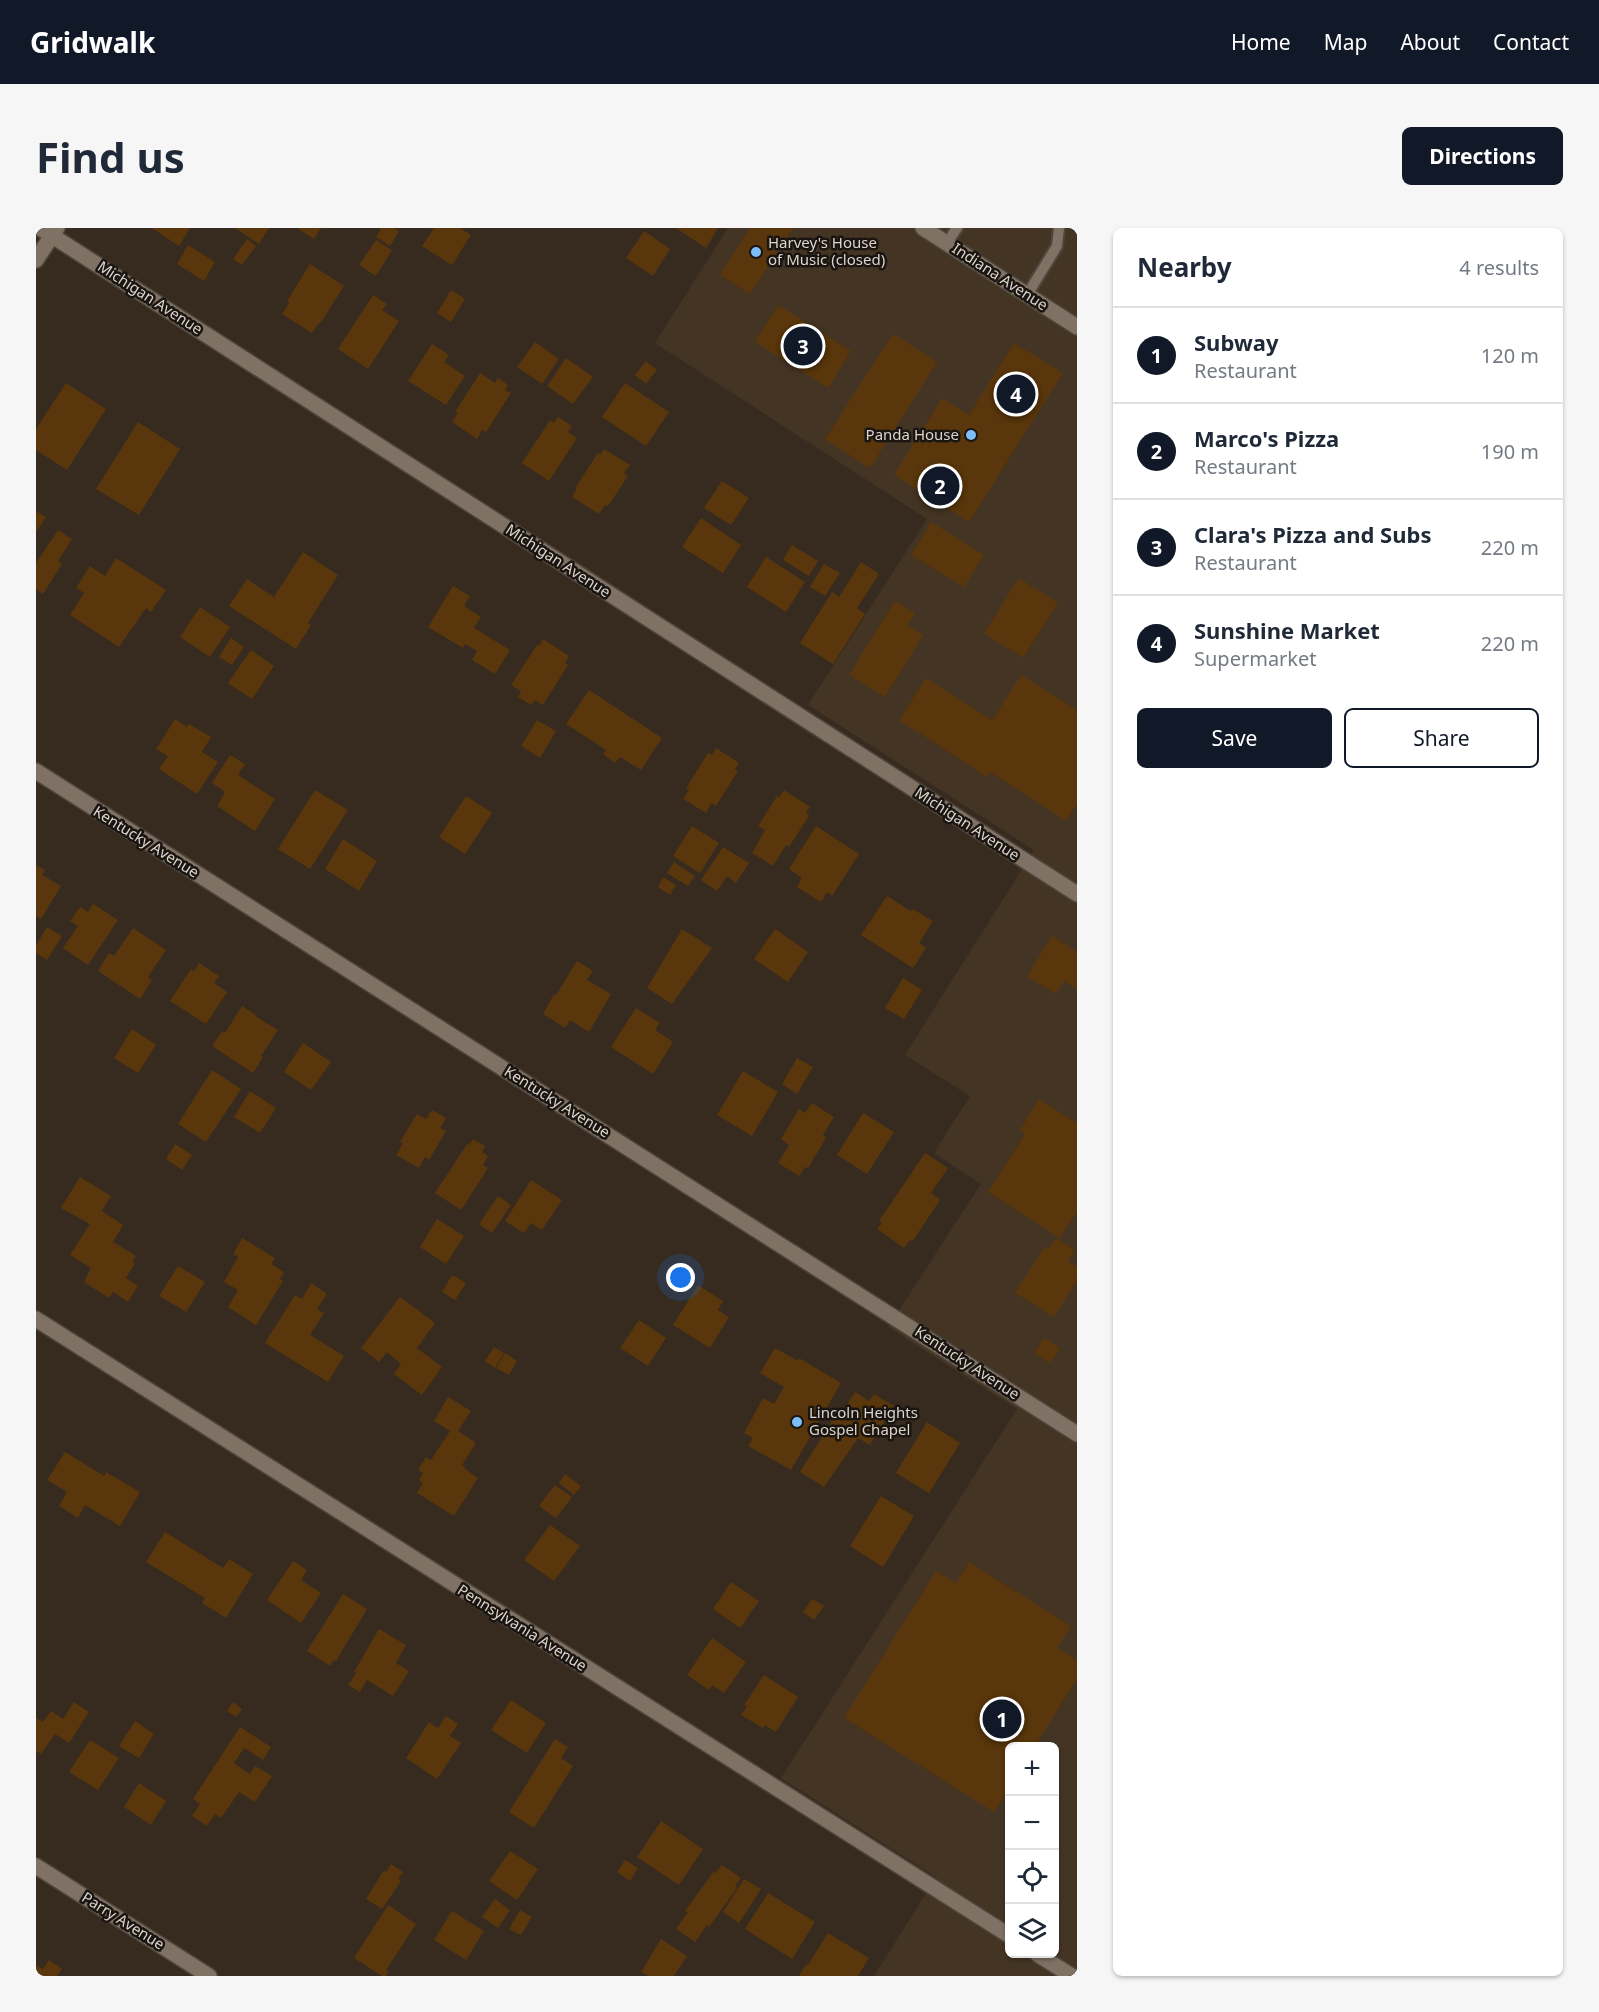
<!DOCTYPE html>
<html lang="en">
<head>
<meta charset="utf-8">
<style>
  :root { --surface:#fff; --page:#f6f6f7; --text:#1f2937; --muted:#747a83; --line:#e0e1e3; --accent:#111827 }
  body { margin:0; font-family:"Noto Sans",sans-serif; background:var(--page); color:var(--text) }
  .controls { position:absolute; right:18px; bottom:18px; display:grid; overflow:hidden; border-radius:9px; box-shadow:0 2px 4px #0004 }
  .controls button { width:54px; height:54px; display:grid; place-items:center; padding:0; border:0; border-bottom:2px solid var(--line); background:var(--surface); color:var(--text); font:30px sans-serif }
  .you { position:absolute; left:645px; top:1050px; width:21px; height:21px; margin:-15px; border:4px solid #fff; border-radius:50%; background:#1a73e8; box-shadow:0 0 0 9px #1a73e833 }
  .badge { display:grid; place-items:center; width:39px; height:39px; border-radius:50%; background:var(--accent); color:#fff; font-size:20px; font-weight:700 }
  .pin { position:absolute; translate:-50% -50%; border:3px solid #fff; box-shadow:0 2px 6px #0006 }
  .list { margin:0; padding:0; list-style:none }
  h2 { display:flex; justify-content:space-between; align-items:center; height:78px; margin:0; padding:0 24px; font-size:26px }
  h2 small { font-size:20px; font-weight:400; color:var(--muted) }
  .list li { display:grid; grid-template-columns:39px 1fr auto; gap:18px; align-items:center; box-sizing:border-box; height:96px; padding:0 24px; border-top:2px solid var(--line) }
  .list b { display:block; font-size:22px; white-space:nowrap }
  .list p { margin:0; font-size:20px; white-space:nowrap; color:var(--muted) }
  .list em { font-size:20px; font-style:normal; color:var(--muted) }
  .actions { display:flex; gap:12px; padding:18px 24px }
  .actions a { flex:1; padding:14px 0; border:2px solid var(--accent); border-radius:9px; text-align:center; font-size:21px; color:var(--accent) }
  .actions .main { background:var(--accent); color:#fff }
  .icon { flex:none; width:33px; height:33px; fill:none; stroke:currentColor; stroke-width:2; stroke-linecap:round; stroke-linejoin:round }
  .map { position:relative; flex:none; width:1041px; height:1748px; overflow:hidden; border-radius:9px }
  header { display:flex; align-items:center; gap:36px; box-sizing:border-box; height:84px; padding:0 30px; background:var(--accent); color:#fff }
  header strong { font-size:28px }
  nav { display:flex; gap:33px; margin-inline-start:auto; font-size:21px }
  .intro { display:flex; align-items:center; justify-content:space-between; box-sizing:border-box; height:144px; padding:0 36px }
  h1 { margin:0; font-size:42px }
  .button { padding:15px 27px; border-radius:9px; background:var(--accent); color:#fff; font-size:21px; font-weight:700 }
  main { display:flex; gap:36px; padding:0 36px }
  aside { flex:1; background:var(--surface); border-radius:9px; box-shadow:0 2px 4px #0004 }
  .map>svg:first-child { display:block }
  .built { fill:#443423; fill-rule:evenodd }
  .building { fill:#59360b }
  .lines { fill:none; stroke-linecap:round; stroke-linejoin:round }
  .service-casing { stroke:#4f463c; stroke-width:14 }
  .minor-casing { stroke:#4f463c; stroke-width:18 }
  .tertiary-casing { stroke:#4f463c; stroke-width:18 }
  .service { stroke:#7f7164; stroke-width:10 }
  .minor { stroke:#7f7164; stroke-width:15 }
  .tertiary { stroke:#7f7164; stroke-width:15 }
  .poi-dot { fill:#7bbef8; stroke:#1a1510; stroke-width:2 }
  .labels { text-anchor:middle; stroke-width:5; stroke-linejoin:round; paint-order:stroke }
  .poi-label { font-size:15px; fill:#dcd4cd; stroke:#1a1510; text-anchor:start }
  .street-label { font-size:15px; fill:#dcd4cd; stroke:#1a1510 }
</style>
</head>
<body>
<header>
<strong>Gridwalk</strong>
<nav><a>Home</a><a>Map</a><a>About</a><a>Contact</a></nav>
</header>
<div class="intro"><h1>Find us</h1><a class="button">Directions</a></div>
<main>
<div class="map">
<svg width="1041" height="1748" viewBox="0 0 1041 1748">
  <rect width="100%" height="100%" fill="#372b20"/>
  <path class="built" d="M 692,0 L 1041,0 L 1041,1748 L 838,1748 L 900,1649 L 745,1550 L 981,1181 L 852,1099 L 945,956 L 898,925 L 934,868 L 869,827 L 998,622 L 772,477 L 891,291 L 619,115 ZM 974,1518 L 1018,1518 L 1018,1726 L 974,1726 Z"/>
  <g class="building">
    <polygon points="116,0 154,0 143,18"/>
    <polygon points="199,0 233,0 223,16"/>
    <polygon points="261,0 285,0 278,11"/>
    <polygon points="345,0 357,0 363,3 354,18 340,9"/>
    <polygon points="398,0 424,0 435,7 416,37 386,18"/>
    <polygon points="640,0 682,0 670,20"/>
    <polygon points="714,0 757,0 714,66 684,47"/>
    <polygon points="608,3 634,21 617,48 590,30"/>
    <polygon points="211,11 220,18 206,37 197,31"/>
    <polygon points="340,12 356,22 340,48 323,37"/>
    <polygon points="152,17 179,34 168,53 141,36"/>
    <polygon points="274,36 308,58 284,96 283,95 276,105 246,86 253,75 251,73"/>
    <polygon points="415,62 429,71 415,94 401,85"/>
    <polygon points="337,67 351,76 346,82 363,93 332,141 302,121"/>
    <polygon points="742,77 815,123 792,160 719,114"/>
    <polygon points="857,106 901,134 834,240 789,211"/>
    <polygon points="499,114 523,131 506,156 481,139"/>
    <polygon points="978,115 1027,145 933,294 858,247 906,170 933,187"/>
    <polygon points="396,116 413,127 408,134 429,148 410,177 372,153"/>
    <polygon points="530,130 557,149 537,176 511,158"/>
    <polygon points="610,133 621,142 610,156 599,147"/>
    <polygon points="444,145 459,155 462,150 472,157 469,162 475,165 450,204 446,202 441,211 416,194 422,185 419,184"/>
    <polygon points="30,155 70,181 31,242 0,222 0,201"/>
    <polygon points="589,155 633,184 610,218 566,189"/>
    <polygon points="522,189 536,198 532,204 541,210 513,253 486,235 514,192 518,195"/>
    <polygon points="102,194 144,221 103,287 60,261"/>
    <polygon points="568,221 594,237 588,245 592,248 572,278 569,277 563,286 536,269 541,261 539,260 562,225 564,227"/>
    <polygon points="686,253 713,270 695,297 668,280"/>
    <polygon points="0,283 10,289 0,304"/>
    <polygon points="665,290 705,317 687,345 646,319"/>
    <polygon points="895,294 948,327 928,359 875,327"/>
    <polygon points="22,302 36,311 22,333 26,336 7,366 0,361 0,335"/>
    <polygon points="756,317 782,333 773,348 747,332"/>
    <polygon points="267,324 302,347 272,395 275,397 260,421 193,378 211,351 238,369"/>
    <polygon points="730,329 769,354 750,384 711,359"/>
    <polygon points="80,330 130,362 115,384 110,380 83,419 34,387 48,365 40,360 54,338 69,348"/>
    <polygon points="825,334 843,346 821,380 829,386 797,436 764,415 796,364 803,369"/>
    <polygon points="788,336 804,345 789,368 774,359"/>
    <polygon points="983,350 1022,375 987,430 948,405"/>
    <polygon points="417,358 434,368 428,378 445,389 438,400 474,422 459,446 436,432 441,423 429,416 427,420 392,399"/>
    <polygon points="859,373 879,385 871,397 887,407 849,469 813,447"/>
    <polygon points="164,379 194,399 174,429 144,409"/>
    <polygon points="195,410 208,419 196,437 183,429"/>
    <polygon points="507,411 533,428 529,435 532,437 507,477 499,472 495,477 482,469 485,463 475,457 501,417 503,418"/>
    <polygon points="215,422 238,438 216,471 192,455"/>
    <polygon points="985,447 1041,482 1041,576 1030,593 954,544 951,549 863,492 890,450 956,492"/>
    <polygon points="553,462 626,510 605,542 584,529 579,535 567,526 570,522 530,496"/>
    <polygon points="139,491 151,499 153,496 175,509 166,524 182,534 161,566 123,541 132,528 120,521"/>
    <polygon points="501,492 520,503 504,530 485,518"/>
    <polygon points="680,520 703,535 699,541 702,543 680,578 675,575 670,585 647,571 653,562 650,560 672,525 676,527"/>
    <polygon points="194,527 209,536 202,547 239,571 219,603 181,578 189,564 176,555"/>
    <polygon points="279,562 312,582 274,641 242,621"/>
    <polygon points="748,562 774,579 770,585 773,588 753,619 750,617 737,638 716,625 729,602 722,598 741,568 743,570"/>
    <polygon points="430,568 456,585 429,626 403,609"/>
    <polygon points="656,598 683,615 664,645 637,628"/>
    <polygon points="780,598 823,626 796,668 791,664 785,674 761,659 766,650 753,641"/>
    <polygon points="307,611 341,633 323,663 289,641"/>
    <polygon points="687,619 713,635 700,655 691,648 681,663 665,652"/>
    <polygon points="638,634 659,648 652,658 631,645"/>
    <polygon points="0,637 9,642 6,647 25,658 5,691 0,688"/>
    <polygon points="627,649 640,657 634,667 622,659"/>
    <polygon points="851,668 875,683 877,681 897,693 883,715 890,720 877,740 825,707"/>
    <polygon points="57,676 82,692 52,737 27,720 42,698 34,693 44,679 52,684"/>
    <polygon points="11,699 26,708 11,732 0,725 0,717"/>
    <polygon points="97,700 130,722 112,749 116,752 104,771 62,743 73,725 78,728"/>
    <polygon points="646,701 676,720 636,776 611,760"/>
    <polygon points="739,701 772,724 752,754 718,731"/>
    <polygon points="1016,708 1041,724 1041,761 1028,753 1019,766 991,748"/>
    <polygon points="541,733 557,743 551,752 575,766 553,804 534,792 529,800 507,786 518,766 520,767"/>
    <polygon points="163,735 183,748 178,755 191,764 170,796 134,773 155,741 158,743"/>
    <polygon points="867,750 886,762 868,791 849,780"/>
    <polygon points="206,778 220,787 219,788 242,802 225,828 227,829 217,845 176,818 186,803 189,805"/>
    <polygon points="600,780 624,795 619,802 637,814 617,846 575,819"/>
    <polygon points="96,801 120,817 102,845 78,830"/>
    <polygon points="267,815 295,834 275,862 248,844"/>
    <polygon points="761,830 777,839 761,866 746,856"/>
    <polygon points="176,842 205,861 170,914 142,896"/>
    <polygon points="707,843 742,864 716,908 681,887"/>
    <polygon points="214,863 240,880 224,905 198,889"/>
    <polygon points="1003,871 1041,895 1041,984 1024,1010 952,964 989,906 984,902"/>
    <polygon points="776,875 798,889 787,907 790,910 772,940 769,939 763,948 742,935 753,917 745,911 763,881 769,885"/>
    <polygon points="396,882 410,890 404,900 410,903 393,932 389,929 383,940 360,927 367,915 364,914 381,886 390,891"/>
    <polygon points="827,885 858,904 831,946 801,927"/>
    <polygon points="437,911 449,918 446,924 452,928 447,937 452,940 425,982 399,965 431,916 433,917"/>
    <polygon points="139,916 156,927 146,942 130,931"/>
    <polygon points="889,925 912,940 895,965 904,972 876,1014 874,1012 868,1020 841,1001 846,995 843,993"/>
    <polygon points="44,949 75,968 66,983 87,997 77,1014 100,1028 96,1034 99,1035 90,1050 102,1058 92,1074 77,1064 73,1070 48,1054 55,1040 34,1027 54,996 25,980"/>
    <polygon points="495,952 526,972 506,1002 495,995 488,1005 469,993"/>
    <polygon points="462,968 475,977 456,1005 443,996"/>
    <polygon points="401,991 428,1008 410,1036 384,1019"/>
    <polygon points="206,1010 239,1030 235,1036 248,1044 244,1051 247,1053 220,1097 192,1079 202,1062 188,1054 202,1029 197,1026"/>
    <polygon points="1020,1010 1039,1022 1032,1033 1041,1039 1041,1052 1018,1089 979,1065 1009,1018 1013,1021"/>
    <polygon points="142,1038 169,1054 150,1084 123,1068"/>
    <polygon points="416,1047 430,1055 419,1072 406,1064"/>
    <polygon points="275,1055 291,1066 281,1081 288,1085 274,1107 308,1128 292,1154 229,1115 259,1067 266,1071"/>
    <polygon points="662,1057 687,1073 682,1082 693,1089 674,1120 637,1097"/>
    <polygon points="364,1069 399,1095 381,1120 406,1139 386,1167 358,1146 365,1136 351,1124 343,1134 325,1120"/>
    <polygon points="603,1092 630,1110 612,1138 584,1120"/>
    <polygon points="1008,1110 1024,1120 1015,1135 998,1125"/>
    <polygon points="458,1119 468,1125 459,1140 449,1133"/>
    <polygon points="739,1120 762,1133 763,1130 805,1155 755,1242 712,1218 717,1210 708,1205 727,1170 738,1176 748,1159 724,1145"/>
    <polygon points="469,1125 481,1133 473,1147 460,1140"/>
    <polygon points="819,1164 833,1173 838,1166 858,1178 834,1217 822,1210 788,1259 764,1244 799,1188 802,1191"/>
    <polygon points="412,1169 435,1183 422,1203 440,1215 426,1237 429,1238 428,1240 442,1250 418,1288 381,1265 387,1255 383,1252 387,1245 382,1242 390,1229 395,1232 414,1203 398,1193"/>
    <polygon points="891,1194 924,1215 893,1265 860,1245"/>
    <polygon points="29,1224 68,1248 70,1244 104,1264 84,1298 49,1277 42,1290 23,1278 31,1264 11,1252"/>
    <polygon points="529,1246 545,1258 538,1267 523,1255"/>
    <polygon points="519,1257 536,1269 520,1290 503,1278"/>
    <polygon points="845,1268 878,1288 847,1339 814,1318"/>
    <polygon points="514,1297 544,1318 518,1353 488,1332"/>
    <polygon points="129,1304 187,1340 193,1331 217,1346 190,1390 166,1375 169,1370 110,1334"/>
    <polygon points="257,1333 271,1342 265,1352 285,1365 265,1395 231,1372"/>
    <polygon points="933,1334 1035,1398 1021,1420 1041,1432 1041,1451 999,1518 974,1518 974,1559 958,1584 808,1490 900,1343 920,1355"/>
    <polygon points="695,1354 723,1373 704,1400 677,1381"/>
    <polygon points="307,1366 331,1381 300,1433 298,1432 294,1438 271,1423"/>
    <polygon points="776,1371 788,1378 778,1392 767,1384"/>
    <polygon points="343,1401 370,1417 360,1435 373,1443 357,1468 331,1452 324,1464 312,1457 320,1445 318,1444"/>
    <polygon points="676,1410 710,1434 688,1465 676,1457 673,1462 651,1447"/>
    <polygon points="728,1447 762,1469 740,1504 729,1497 727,1500 705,1487 711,1478 708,1477"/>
    <polygon points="475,1472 510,1495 491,1525 455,1502"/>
    <polygon points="38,1474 53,1484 33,1515 19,1506 5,1526 0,1523 0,1490 7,1494 15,1483 27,1491"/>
    <polygon points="197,1474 206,1481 200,1489 191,1483"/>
    <polygon points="410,1488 422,1496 414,1508 425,1515 401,1551 370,1530 393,1494 402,1500"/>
    <polygon points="99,1493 118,1506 103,1530 83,1518"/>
    <polygon points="204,1499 235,1519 227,1532 208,1520 198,1535 214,1546 219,1538 236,1548 219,1574 203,1564 185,1590 179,1586 171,1598 156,1588 164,1576 157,1571"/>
    <polygon points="519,1511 532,1519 525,1530 537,1538 498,1600 473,1584"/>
    <polygon points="54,1512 83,1530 62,1562 33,1544"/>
    <polygon points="103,1555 130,1573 115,1597 88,1579"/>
    <polygon points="625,1593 667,1621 643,1657 601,1629"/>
    <polygon points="474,1623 502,1641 481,1672 453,1653"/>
    <polygon points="589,1632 602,1640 594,1653 581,1644"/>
    <polygon points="355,1636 367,1644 362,1651 365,1653 346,1681 330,1671 348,1642 350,1644"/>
    <polygon points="686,1637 705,1650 699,1658 701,1660 673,1699 671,1697 659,1714 640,1701 652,1684 649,1683 678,1643 680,1645"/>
    <polygon points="708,1651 725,1661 703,1695 687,1684"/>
    <polygon points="732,1665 779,1694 756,1731 709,1701"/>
    <polygon points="459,1671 474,1682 462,1700 446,1689"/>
    <polygon points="352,1677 380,1696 350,1742 353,1743 350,1748 346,1748 318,1730"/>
    <polygon points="484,1682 496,1689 485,1707 473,1701"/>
    <polygon points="416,1683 448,1703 430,1732 398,1712"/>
    <polygon points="792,1705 833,1730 822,1748 763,1748 770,1736 772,1737"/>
    <polygon points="625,1711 651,1728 638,1748 612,1748 605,1744"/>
    <polygon points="13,1732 26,1741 21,1748 0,1748 0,1737 7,1741"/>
  </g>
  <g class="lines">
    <g class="service-casing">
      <g id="service">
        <polyline points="911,15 921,0"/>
        <polyline points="991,67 1021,18 1023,0"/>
      </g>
    </g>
    <g class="minor-casing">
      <g id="minor">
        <polyline points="4,0 1041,666"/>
        <polyline points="887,0 1041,99"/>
        <polyline points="0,543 1041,1206"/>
        <polyline points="0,1091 974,1708"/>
        <polyline points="0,1638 173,1748"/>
        <polyline points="1001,1726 1036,1748"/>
      </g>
    </g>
    <g class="tertiary-casing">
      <polyline id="tertiary" points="0,32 21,0"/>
    </g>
    <use href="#service" class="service"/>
    <use href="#minor" class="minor"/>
    <use href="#tertiary" class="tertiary"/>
  </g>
  <g class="poi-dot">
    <circle cx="720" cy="24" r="6"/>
    <circle cx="935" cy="207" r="6"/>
    <circle cx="761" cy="1194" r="6"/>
  </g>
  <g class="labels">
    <g class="poi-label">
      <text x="732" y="20">Harvey's House<tspan x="732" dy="17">of Music (closed)</tspan></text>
      <text x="923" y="212" text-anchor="end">Panda House</text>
      <text x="773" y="1190">Lincoln Heights<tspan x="773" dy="17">Gospel Chapel</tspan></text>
    </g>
    <g class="street-label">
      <text transform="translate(964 49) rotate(33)" y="5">Indiana Avenue</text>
      <text transform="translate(114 70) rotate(33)" y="5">Michigan Avenue</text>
      <text transform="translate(522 333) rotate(33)" y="5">Michigan Avenue</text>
      <text transform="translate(931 596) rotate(33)" y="5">Michigan Avenue</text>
      <text transform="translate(110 614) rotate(32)" y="5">Kentucky Avenue</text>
      <text transform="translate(521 874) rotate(32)" y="5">Kentucky Avenue</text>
      <text transform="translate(931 1135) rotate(33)" y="5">Kentucky Avenue</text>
      <text transform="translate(486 1400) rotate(32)" y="5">Pennsylvania Avenue</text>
      <text transform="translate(87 1693) rotate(32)" y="5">Parry Avenue</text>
    </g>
  </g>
</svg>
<div class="controls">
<button>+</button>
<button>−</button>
<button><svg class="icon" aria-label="locate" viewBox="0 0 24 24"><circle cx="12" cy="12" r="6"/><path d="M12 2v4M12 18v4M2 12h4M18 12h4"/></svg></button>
<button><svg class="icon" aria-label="layers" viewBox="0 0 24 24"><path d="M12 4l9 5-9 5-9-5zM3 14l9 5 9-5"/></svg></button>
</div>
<div class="you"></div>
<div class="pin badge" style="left:966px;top:1491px">1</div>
<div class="pin badge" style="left:904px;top:258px">2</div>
<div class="pin badge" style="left:767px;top:118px">3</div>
<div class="pin badge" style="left:980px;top:166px">4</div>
</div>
<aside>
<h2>Nearby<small>4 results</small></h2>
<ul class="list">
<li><span class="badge">1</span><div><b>Subway</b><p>Restaurant</p></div><em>120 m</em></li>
<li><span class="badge">2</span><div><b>Marco's Pizza</b><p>Restaurant</p></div><em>190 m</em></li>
<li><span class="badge">3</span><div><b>Clara's Pizza and Subs</b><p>Restaurant</p></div><em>220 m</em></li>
<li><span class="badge">4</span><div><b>Sunshine Market</b><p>Supermarket</p></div><em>220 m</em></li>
</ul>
<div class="actions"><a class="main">Save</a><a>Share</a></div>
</aside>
</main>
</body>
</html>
